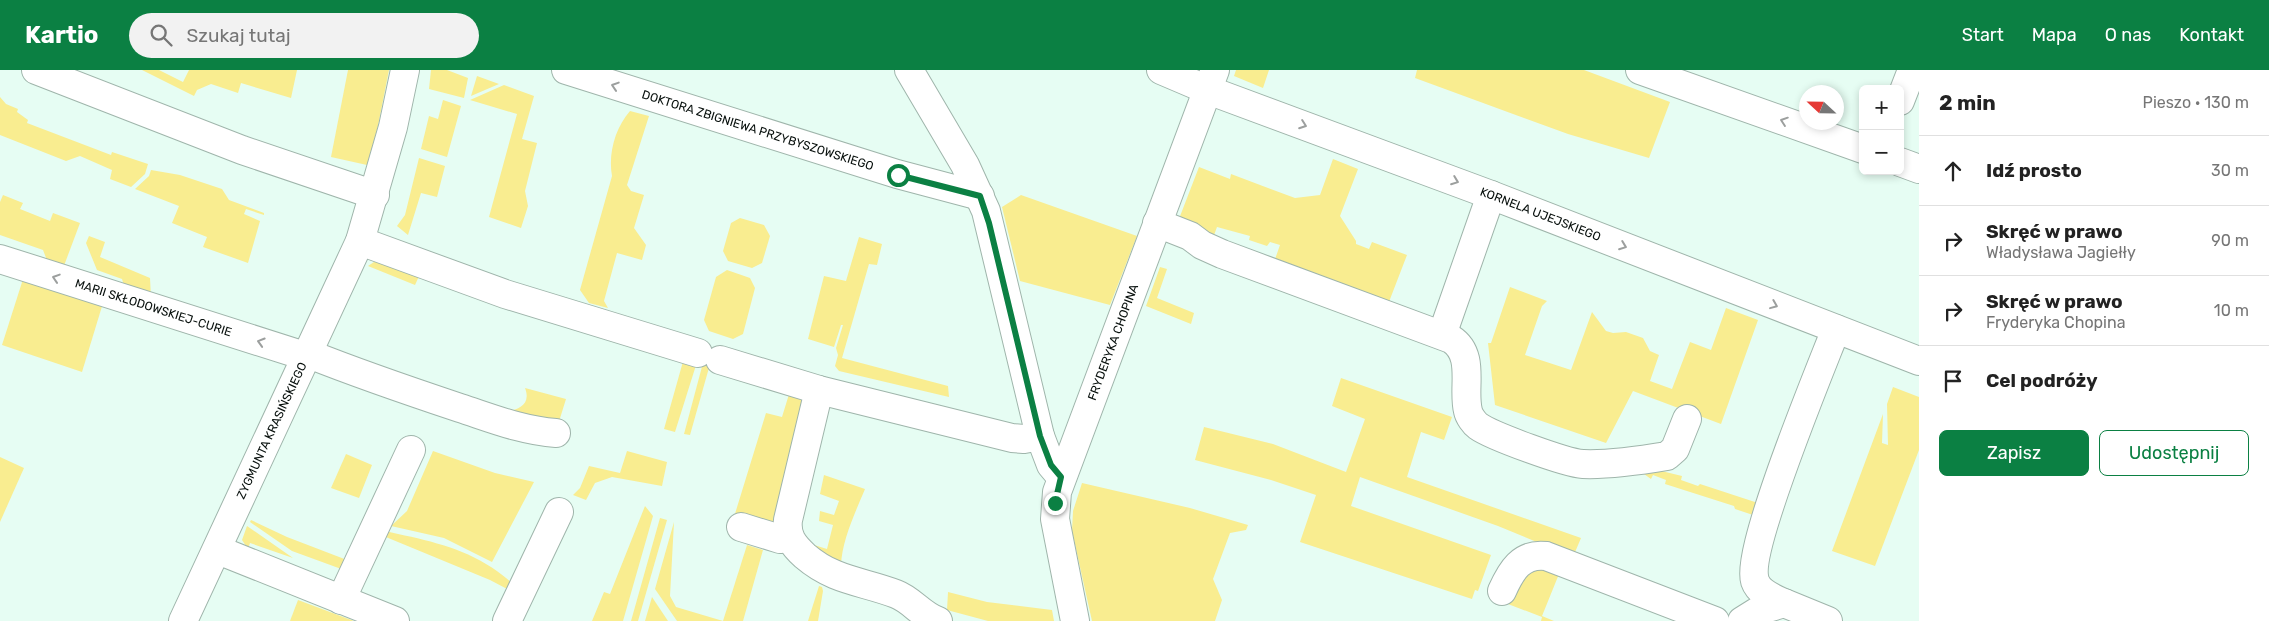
<!DOCTYPE html>
<html lang="pl">
<head>
<meta charset="utf-8">
<style>
  :root { --surface:#fff; --page:#f2f2f2; --text:#222; --muted:#767676; --line:#e0e0e0; --accent:#0b8043 }
  body { margin:0; font-family:Rubik,sans-serif; background:var(--page); color:var(--text) }
  .controls { position:absolute; right:15px; top:15px; display:grid; overflow:hidden; border-radius:8px; box-shadow:0 2px 8px #0003 }
  .controls button { width:45px; height:45px; display:grid; place-items:center; padding:0; border:0; border-bottom:1px solid var(--line); background:var(--surface); color:var(--text); font:25px sans-serif }
  .compass { position:absolute; left:1799px; top:15px; width:45px; height:45px; border-radius:50%; background:var(--surface); box-shadow:0 2px 8px #0003; rotate:292deg }
  .stop { position:absolute; width:15px; height:15px; margin:-11px; border:4px solid #0b8043; border-radius:50%; background:#fff }
  .stop.end { background:#0b8043; border-color:#fff; box-shadow:0 1px 5px #0008 }
  .list { margin:0; padding:0; list-style:none }
  h2 { display:flex; justify-content:space-between; align-items:center; height:65px; margin:0; padding:0 20px; font-size:21px }
  h2 small { font-size:16px; font-weight:400; color:var(--muted) }
  .list li { display:grid; grid-template-columns:32px 1fr auto; gap:15px; align-items:center; box-sizing:border-box; height:70px; padding:0 20px; border-top:1px solid var(--line) }
  .list b { display:block; font-size:19px; white-space:nowrap }
  .list p { margin:0; font-size:16px; white-space:nowrap; color:var(--muted) }
  .list em { font-size:16px; font-style:normal; color:var(--muted) }
  .actions { display:flex; gap:10px; padding:15px 20px }
  .actions a { flex:1; padding:11px 0; border:1px solid var(--accent); border-radius:8px; text-align:center; font-size:18px; color:var(--accent) }
  .actions .main { background:var(--accent); color:#fff }
  .icon { flex:none; width:28px; height:28px; fill:none; stroke:currentColor; stroke-width:2; stroke-linecap:round; stroke-linejoin:round }
  .map { position:relative; flex:none; width:1919px; height:551px; overflow:hidden }
  header { display:flex; align-items:center; gap:30px; box-sizing:border-box; height:70px; padding:0 25px; background:var(--accent); color:#fff }
  header strong { font-size:24px }
  nav { display:flex; gap:28px; margin-inline-start:auto; font-size:18px }
  .search { width:350px; height:45px; background:var(--page); display:flex; align-items:center; gap:12px; box-sizing:border-box; padding:0 18px; border-radius:28px; color:var(--muted); font-size:19px }
  main { display:flex }
  aside { flex:1; background:var(--surface) }
  .map>svg:first-child { display:block }
  .green { fill:#f9ed90 }
  .lines { fill:none; stroke-linecap:round; stroke-linejoin:round }
  .minor-casing { stroke:#9fb5ab; stroke-width:30 }
  .minor { stroke:#fff; stroke-width:28 }
  .oneway { stroke:#9c9f9e }
  .route { stroke:#0b8043; stroke-width:6 }
  .labels { text-anchor:middle; stroke-width:4.5; stroke-linejoin:round; paint-order:stroke }
  .street-label { font-size:12px; fill:#070f0c; stroke:#e6fdf3 }
</style>
</head>
<body>
<header>
<strong>Kartio</strong>
<div class="search"><svg class="icon" aria-label="search" viewBox="0 0 24 24"><circle cx="10" cy="10" r="6"/><path d="M15 15l6 6"/></svg>Szukaj tutaj</div>
<nav><a>Start</a><a>Mapa</a><a>O nas</a><a>Kontakt</a></nav>
</header>
<main>
<div class="map">
<svg width="1919" height="551" viewBox="0 0 1919 551">
  <rect width="100%" height="100%" fill="#e6fdf3"/>
  <g class="green">
    <polygon points="142,0 159,0 183,12 189,0 297,0 291,28 241,13 238,23 211,14 197,20 194,26"/>
    <polygon points="348,0 389,0 378,56 367,95 331,87"/>
    <polygon points="431,0 447,0 468,8 464,28 429,19"/>
    <polygon points="1236,0 1269,0 1263,18 1234,6"/>
    <polygon points="1417,0 1584,0 1670,32 1649,88 1568,64 1415,8"/>
    <polygon points="477,6 499,14 471,26"/>
    <polygon points="504,15 534,26 522,69 537,73 525,121 528,136 521,158 489,147 517,44 470,30"/>
    <polygon points="0,27 6,34 18,39 17,42 28,50 27,53 111,85 112,82 148,94 145,104 131,117 110,109 112,100 80,86 66,91 0,65"/>
    <polygon points="443,30 461,36 447,87 421,79 429,46 438,49"/>
    <path d="M 630,41 L 649,46 L 627,115 L 631,121 L 644,125 L 634,158 L 646,175 L 642,190 L 617,183 L 604,231 L 608,238 L 589,233 L 580,220 L 612,106 C 608,84 615,58 630,41 Z"/>
    <polygon points="419,88 445,96 437,127 421,123 408,165 397,156 405,145"/>
    <polygon points="1333,89 1358,99 1340,146 1356,171 1356,174 1369,179 1372,172 1407,185 1387,237 1273,195 1280,175 1270,172 1267,176 1249,170 1250,166 1217,157 1213,168 1177,154 1199,97 1230,109 1231,104 1295,128 1320,125"/>
    <polygon points="151,100 180,105 222,119 229,130 264,143 264,145 246,139 244,144 260,151 248,193 203,177 207,167 172,153 179,136 135,119 149,106"/>
    <polygon points="3,125 23,133 20,139 50,151 53,143 80,153 62,201 50,198 43,180 0,165 0,132"/>
    <polygon points="1021,125 1137,166 1110,235 1020,211 1002,137"/>
    <polygon points="740,148 764,155 770,166 762,193 752,198 728,191 723,181 731,153"/>
    <polygon points="89,166 105,172 100,187 150,208 151,228 125,219 122,209 97,200 86,173"/>
    <polygon points="859,167 882,174 877,195 869,194 842,288 948,316 949,327 839,301 835,296 838,285 836,278 843,255 841,255 834,277 808,269 824,206 846,211"/>
    <polygon points="377,190 420,204 415,215 368,196"/>
    <polygon points="1160,197 1167,199 1157,228 1194,243 1191,254 1146,236"/>
    <polygon points="727,200 750,208 755,218 743,264 733,269 709,261 704,250 716,207"/>
    <polygon points="24,206 103,233 82,302 2,275"/>
    <polygon points="1510,217 1547,231 1542,236 1525,285 1571,300 1592,242 1606,261 1613,263 1626,262 1643,268 1650,281 1659,285 1650,311 1672,319 1690,272 1711,280 1726,238 1758,250 1721,354 1633,321 1606,373 1495,335 1488,273 1491,273"/>
    <polygon points="707,278 714,280 690,365 684,364"/>
    <polygon points="684,288 697,292 675,362 664,359"/>
    <polygon points="1341,308 1452,347 1444,370 1421,362 1407,407 1581,468 1573,487 1498,456 1360,407 1351,436 1491,485 1478,521 1475,520 1472,529 1300,472 1316,425 1271,410 1195,390 1204,357 1273,374 1346,402 1365,349 1332,336"/>
    <polygon points="1893,317 1919,327 1919,380 1875,496 1832,481 1883,344 1882,373 1888,375 1887,334"/>
    <path d="M 525,318 L 566,329 L 557,358 L 496,344 C 511,341 533,339 525,318 Z"/>
    <polygon points="790,321 803,326 776,459 730,460 766,343 782,347"/>
    <polygon points="433,381 495,403 534,412 492,492 444,468 391,456 407,441"/>
    <polygon points="627,381 667,392 662,416 612,407 595,413 586,430 573,425 580,418 589,396 620,403"/>
    <polygon points="346,384 372,395 359,428 331,418"/>
    <polygon points="0,387 24,398 0,452"/>
    <polygon points="1645,397 1682,406 1681,410 1698,416 1700,414 1758,433 1759,447 1735,439 1734,436 1665,414 1666,410 1653,405 1651,409 1644,404"/>
    <path d="M 824,405 L 865,419 C 856,441 837,480 842,504 L 814,475 L 827,479 L 833,455 L 819,451 L 820,441 L 834,445 L 839,431 L 820,424 Z"/>
    <polygon points="1082,413 1190,438 1248,455 1246,460 1230,463 1213,509 1222,530 1215,551 1092,551 1072,461 1073,441"/>
    <polygon points="645,436 653,446 623,551 592,551 604,522 610,524"/>
    <polygon points="660,448 667,450 638,551 631,551"/>
    <polygon points="251,450 287,467 347,490 344,500 292,481 250,452"/>
    <polygon points="674,452 670,526 676,537 723,551 677,551 655,519"/>
    <polygon points="247,456 293,488 250,473 248,479 242,470"/>
    <path d="M 385,461 C 420,469 455,475 486,494 C 497,500 507,509 517,517 L 515,523 L 490,510 L 381,465 Z"/>
    <polygon points="747,475 763,480 743,551 723,551"/>
    <polygon points="1549,495 1559,504 1542,546 1554,551 1541,551 1542,547 1508,534 1516,518 1529,502"/>
    <polygon points="819,516 822,517 823,521 818,551 808,551"/>
    <polygon points="948,522 987,532 1052,540 1054,551 988,551 947,540"/>
    <polygon points="652,527 668,551 645,551"/>
    <polygon points="298,530 354,551 290,551"/>
  </g>
  <g class="lines">
    <g class="minor-casing">
      <g id="minor">
        <polyline points="36,0 242,80 375,125"/>
        <path id="s1" d="M 566,0 L 897,104 L 980,126"/>
        <polyline points="909,0 965,95 986,141 1040,366 1051,395 1061,407"/>
        <path id="s2" d="M 1161,0 L 1208,20 L 1491,125 L 1919,291"/>
        <polyline points="1640,0 1863,79"/>
        <polyline points="1900,31 1912,0"/>
        <polyline points="1900,92 1919,99"/>
        <path d="M 1157,153 L 1190,166 L 1202,175 L 1222,184 L 1451,269 C 1476,285 1462,318 1468,341 C 1469,346 1474,353 1478,356 C 1492,366 1566,393 1583,394 C 1607,395 1643,390 1667,386 L 1675,379 L 1687,349"/>
        <polyline points="360,171 505,224 698,283"/>
        <path id="s3" d="M 0,189 L 308,287"/>
        <polyline points="1442,265 1491,125"/>
        <path d="M 309,284 C 359,304 409,321 460,338 C 491,348 523,361 556,363"/>
        <polyline points="720,290 819,320 1012,368 1024,369 1040,366"/>
        <path d="M 819,320 L 788,450 C 786,466 793,475 805,486 C 834,511 862,511 896,524 C 912,530 921,545 938,551"/>
        <polyline points="741,457 780,469 789,467"/>
        <polyline points="218,480 395,551"/>
        <path d="M 1502,521 C 1511,501 1521,483 1546,486 L 1715,551"/>
        <polyline points="341,530 411,380"/>
        <polyline points="1784,533 1828,551"/>
        <path id="s4" d="M 183,551 L 360,171 L 393,57 L 405,0"/>
        <polyline points="507,551 559,442"/>
        <path id="s5" d="M 1075,551 L 1055,449 L 1057,422 L 1215,0"/>
        <path d="M 1742,551 L 1758,541 L 1784,533 C 1773,528 1759,523 1755,511 C 1745,480 1821,298 1836,259"/>
      </g>
    </g>
    <use href="#minor" class="minor"/>
  </g>
  <defs><path id="oneway-chevron" d="M-2-3.5L2.5 0L-2 3.5" fill="none" stroke-width="1.6" stroke-linecap="round" stroke-linejoin="round" transform="scale(1.25)"/></defs>
  <g class="oneway">
    <use href="#oneway-chevron" transform="translate(615 16) rotate(-162)"/>
    <use href="#oneway-chevron" transform="translate(1784 51) rotate(-161)"/>
    <use href="#oneway-chevron" transform="translate(1303 55) rotate(20)"/>
    <use href="#oneway-chevron" transform="translate(1455 111) rotate(21)"/>
    <use href="#oneway-chevron" transform="translate(1623 176) rotate(21)"/>
    <use href="#oneway-chevron" transform="translate(56 208) rotate(-162)"/>
    <use href="#oneway-chevron" transform="translate(1774 235) rotate(22)"/>
    <use href="#oneway-chevron" transform="translate(261 272) rotate(-163)"/>
  </g>
  <g class="lines">
    <polyline class="route" points="898,105 980,126 989,153 1040,366 1051,395 1061,407 1055,433"/>
  </g>
  <g class="labels">
    <g class="street-label">
      <text dy="4" stroke="none"><textPath href="#s1" startOffset="201">DOKTORA ZBIGNIEWA PRZYBYSZOWSKIEGO</textPath></text>
      <text dy="4" stroke="none"><textPath href="#s2" startOffset="406">KORNELA UJEJSKIEGO</textPath></text>
      <text dy="4" stroke="none"><textPath href="#s3" startOffset="161">MARII SKŁODOWSKIEJ-CURIE</textPath></text>
      <text dy="4" stroke="none"><textPath href="#s5" startOffset="291">FRYDERYKA CHOPINA</textPath></text>
      <text dy="4" stroke="none"><textPath href="#s4" startOffset="210">ZYGMUNTA KRASIŃSKIEGO</textPath></text>
    </g>
  </g>
</svg>
<div class="controls">
<button>+</button>
<button>−</button>
</div>
<svg class="compass" viewBox="-18 -18 36 36"><path d="M0-13l5 13h-10z" fill="#e53935"/><path d="M0 13l5-13h-10z" fill="#767676"/></svg>
<div class="stop" style="left:898px;top:105px"></div>
<div class="stop end" style="left:1055px;top:433px"></div>
</div>
<aside>
<h2>2 min<small>Pieszo · 130 m</small></h2>
<ul class="list">
<li><svg class="icon" aria-label="ahead" viewBox="0 0 24 24"><path d="M12 20V5M6 11l6-6 6 6"/></svg><div><b>Idź prosto</b></div><em>30 m</em></li>
<li><svg class="icon" aria-label="right" viewBox="0 0 24 24"><path d="M7 20v-9h11M14 6l5 5-5 5"/></svg><div><b>Skręć w prawo</b><p>Władysława Jagiełły</p></div><em>90 m</em></li>
<li><svg class="icon" aria-label="right" viewBox="0 0 24 24"><path d="M7 20v-9h11M14 6l5 5-5 5"/></svg><div><b>Skręć w prawo</b><p>Fryderyka Chopina</p></div><em>10 m</em></li>
<li><svg class="icon" aria-label="arrive" viewBox="0 0 24 24"><path d="M6 21V4h12l-3 4 3 4H6"/></svg><div><b>Cel podróży</b></div></li>
</ul>
<div class="actions"><a class="main">Zapisz</a><a>Udostępnij</a></div>
</aside>
</main>
</body>
</html>
